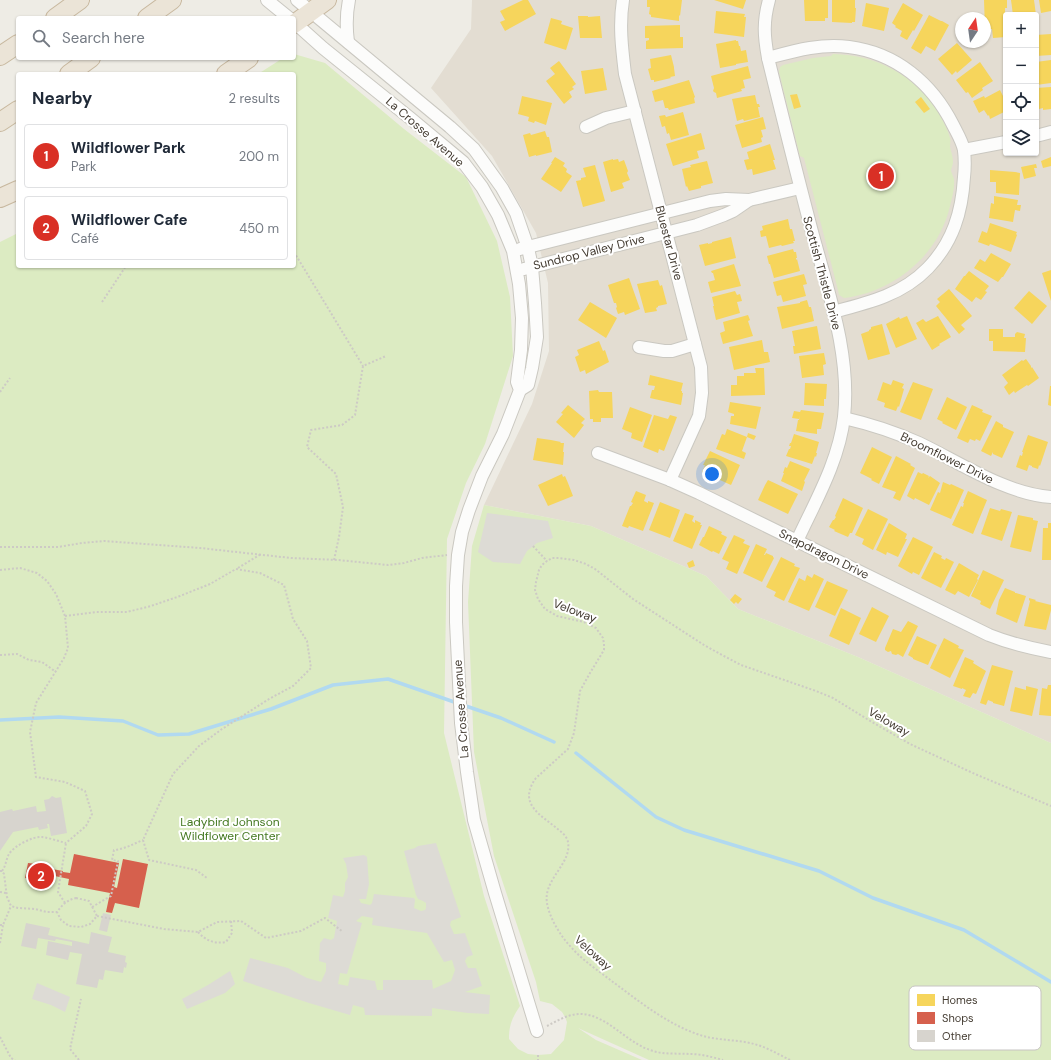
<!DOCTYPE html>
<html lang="en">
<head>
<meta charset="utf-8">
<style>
  :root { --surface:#fff; --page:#f6f6f7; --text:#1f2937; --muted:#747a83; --line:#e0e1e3; --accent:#d93025 }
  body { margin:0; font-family:"DM Sans",sans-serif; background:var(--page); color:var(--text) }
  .controls { position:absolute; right:12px; top:12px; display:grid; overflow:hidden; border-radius:4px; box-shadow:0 1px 3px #0004 }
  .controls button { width:36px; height:36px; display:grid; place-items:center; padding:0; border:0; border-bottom:1px solid var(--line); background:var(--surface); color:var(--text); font:20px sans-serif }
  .compass { position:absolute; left:955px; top:12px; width:36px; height:36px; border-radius:50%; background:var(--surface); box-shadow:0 1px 3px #0004; rotate:13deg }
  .you { position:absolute; left:712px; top:474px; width:14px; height:14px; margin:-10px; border:3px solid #fff; border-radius:50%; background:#1a73e8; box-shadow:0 0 0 6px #1a73e833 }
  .badge { display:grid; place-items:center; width:26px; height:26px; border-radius:50%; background:var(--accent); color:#fff; font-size:13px; font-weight:700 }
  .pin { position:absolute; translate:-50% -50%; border:2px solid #fff; box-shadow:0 1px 4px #0006 }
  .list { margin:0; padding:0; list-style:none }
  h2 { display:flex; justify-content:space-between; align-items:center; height:52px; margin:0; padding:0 16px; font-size:17px }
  h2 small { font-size:13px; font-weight:400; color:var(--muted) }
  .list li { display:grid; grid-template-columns:26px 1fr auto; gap:12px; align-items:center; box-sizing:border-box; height:64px; margin:0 8px 8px; padding:0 8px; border:1px solid var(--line); border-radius:4px }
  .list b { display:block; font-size:15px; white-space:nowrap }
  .list p { margin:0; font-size:13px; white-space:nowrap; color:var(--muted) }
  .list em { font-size:13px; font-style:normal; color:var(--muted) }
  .icon { flex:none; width:22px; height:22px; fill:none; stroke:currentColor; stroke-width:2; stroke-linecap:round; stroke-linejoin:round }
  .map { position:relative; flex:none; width:1051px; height:1060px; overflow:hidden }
  .search { position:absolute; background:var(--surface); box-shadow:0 1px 3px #0004; left:16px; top:16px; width:280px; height:44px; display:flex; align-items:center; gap:10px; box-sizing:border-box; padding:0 14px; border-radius:4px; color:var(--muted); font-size:15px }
  .panel { position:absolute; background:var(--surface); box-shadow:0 1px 3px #0004; left:16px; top:72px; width:280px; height:196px; border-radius:4px }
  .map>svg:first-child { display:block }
  .residential { fill:#e3ddd2; fill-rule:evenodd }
  .green { fill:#dcebc2 }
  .parking { fill:#dddbd5; fill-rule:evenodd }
  .homes { fill:#f6d55c }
  .shops { fill:#d6604d }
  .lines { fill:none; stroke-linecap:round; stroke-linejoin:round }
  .stream { stroke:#b1d9f0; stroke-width:3.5 }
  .building { fill:#d7d4ce }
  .minor-casing { stroke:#cac8c1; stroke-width:14 }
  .highway-casing { stroke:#c8b89f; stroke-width:20 }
  .path { stroke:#cdcac5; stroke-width:2; stroke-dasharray:2 2; stroke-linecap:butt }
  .minor { stroke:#fcfcfb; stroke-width:12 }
  .highway { stroke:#ebe4d7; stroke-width:18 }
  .labels { text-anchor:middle; stroke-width:4; stroke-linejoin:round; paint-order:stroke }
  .street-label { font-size:12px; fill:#443c32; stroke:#fff }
  .park-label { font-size:12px; fill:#457922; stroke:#fff }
  .key { fill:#fff; stroke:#c7c4c2; stroke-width:1 }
  .key-label { font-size:11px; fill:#443c32 }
</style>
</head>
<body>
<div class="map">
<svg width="1051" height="1060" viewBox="0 0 1051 1060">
  <rect width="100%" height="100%" fill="#eeece5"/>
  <path class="residential" d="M 472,0 L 1051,0 L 1051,743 L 858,657 L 738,609 L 706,576 L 591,526 L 484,505 L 532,404 L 549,351 L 548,283 L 536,233 L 492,156 L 431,88 L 471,29 ZM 1006,15 L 1036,15 L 1036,153 L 1006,153 ZM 961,18 L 985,18 L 985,42 L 961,42 Z"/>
  <g class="green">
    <path d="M 294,54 L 325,63 L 404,129 L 466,177 L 497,241 L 510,297 L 513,356 L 485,444 L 466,483 L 447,539 L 444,733 L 484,896 L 520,1006 C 512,1018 509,1025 509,1039 L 518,1049 L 528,1054 L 538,1055 L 551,1054 L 564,1040 L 567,1022 L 565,1017 L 562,1012 L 552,1004 L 540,1001 L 536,982 L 494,856 L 474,752 L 468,602 L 472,546 L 484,505 L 591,526 L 706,576 L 738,609 L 858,657 L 1051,743 L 1051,1060 L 649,1060 L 578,1028 L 596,1040 L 642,1060 L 0,1060 L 0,242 L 18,233 L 18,266 L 294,266 L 294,74 L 258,74 L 283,58 L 294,58 Z"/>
    <path d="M 833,54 C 877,55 915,75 939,113 C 943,121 948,130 950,138 C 951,141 950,144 950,147 C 951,152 953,157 953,162 C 953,165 951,168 951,171 C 952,174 953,176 954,179 C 955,188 952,198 950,206 C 939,255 894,292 844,298 L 839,295 L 838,290 L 804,158 L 800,156 L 779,72 L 780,67 L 783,65 L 813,58 L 831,56 Z"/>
  </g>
  <g class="parking">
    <polygon points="487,513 548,521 553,538 537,543 527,551 520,564 493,562 478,552"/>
    <path d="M 436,843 L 461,917 L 451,921 L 450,925 L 454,934 L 457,934 L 465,933 L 473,955 L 467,957 L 465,961 L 468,968 L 476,968 L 482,986 L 465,992 L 490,995 L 489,1014 L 468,1013 L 432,1008 L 432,1016 L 365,1015 L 364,1008 L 353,1005 L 350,1015 L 309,1003 L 243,981 L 250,958 L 288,968 L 307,978 L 321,982 L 326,971 L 326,963 L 319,961 L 320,943 L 324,938 L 331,940 L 334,938 L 337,921 L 328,918 L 333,895 L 343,897 L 345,891 L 345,883 L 348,877 L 346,864 L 343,858 L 364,855 L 367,857 L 369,884 L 366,899 L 359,899 L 361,903 L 370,905 L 372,903 L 374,894 L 414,898 L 415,900 L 414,908 L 421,911 L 425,910 L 426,908 L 426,903 L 423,901 L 418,899 L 416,895 L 404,851 L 415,848 L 418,846 ZM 362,916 L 373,918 L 372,925 L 427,933 L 444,962 L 452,960 L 455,970 L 451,981 L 433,989 L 432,980 L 383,980 L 383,990 L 377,990 L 375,981 L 350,977 L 348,986 L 338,984 L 340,973 L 347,974 L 362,923 L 356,921 Z"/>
    <polygon points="230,971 235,984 225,993 187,1009 182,999 208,985"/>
    <polygon points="37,983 70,997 65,1012 51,1005 32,999"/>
  </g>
  <g class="homes">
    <polygon points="523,0 528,0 536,14 505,31 500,22 505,20 500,11"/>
    <polygon points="647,0 682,0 680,16 679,15 679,21 651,17 651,15 649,14 650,7 647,7"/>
    <polygon points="714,0 746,0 743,9"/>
    <polygon points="804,0 828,0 828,18 825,18 825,21 805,21"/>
    <polygon points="832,0 855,0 855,8 856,8 855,22 852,22 852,23 832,22"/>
    <polygon points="984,0 1007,0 1007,8 1005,8 1006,37 993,38 992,29 985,29"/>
    <polygon points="1011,0 1034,0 1036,15 1013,15"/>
    <polygon points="1039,0 1051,0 1051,11 1041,13"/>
    <polygon points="866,3 889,8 884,31 862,26"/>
    <polygon points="903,3 923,15 914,31 913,30 907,40 900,36 902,31 895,27 896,26 892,23"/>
    <polygon points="716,11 745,14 744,17 746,17 744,37 714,33"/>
    <polygon points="929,15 941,21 942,21 949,25 935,51 926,46 921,54 911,48"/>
    <polygon points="578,16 588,16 588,17 600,16 602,38 580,38"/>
    <polygon points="551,18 562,21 561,24 573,28 566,50 544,43"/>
    <polygon points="680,25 680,37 683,37 683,48 646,49 646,41 649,40 649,38 645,38 645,26"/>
    <polygon points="1051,34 1051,55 1036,56 1036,35"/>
    <polygon points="736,40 736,41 738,41 739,46 740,46 741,51 746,50 748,62 736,64 736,65 720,68 716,44"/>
    <polygon points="957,43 972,60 957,73 956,71 952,75 938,59"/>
    <polygon points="671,55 674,67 674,68 675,76 670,77 671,78 654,82 654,80 651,80 648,69 651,68 650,59"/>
    <polygon points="1051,60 1051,83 1036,85 1036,62"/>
    <polygon points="559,61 576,84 572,87 574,89 569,92 572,97 564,104 546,81 555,74 550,68"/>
    <polygon points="980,62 993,81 982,88 983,90 972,98 968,92 966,93 956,80"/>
    <polygon points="748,66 751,78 743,80 745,88 741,89 742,91 717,98 716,93 714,92 713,91 714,88 711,76"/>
    <polygon points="603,68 607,90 585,94 581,71"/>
    <polygon points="689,80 695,97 694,98 695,103 669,110 668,108 665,108 663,100 655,102 652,91"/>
    <polygon points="1051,87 1051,109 1043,110 1043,108 1039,109 1036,88"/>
    <polygon points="1000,90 1006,102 1006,111 990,119 989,115 988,116 984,110 979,113 973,101 984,96 985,98"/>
    <polygon points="797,94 801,107 794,109 790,95"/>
    <polygon points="755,95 757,104 759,104 760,107 758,107 760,117 744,121 743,119 737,121 732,99"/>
    <polygon points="522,96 552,103 546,125 535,121 534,123 528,121 529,117 518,114"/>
    <polygon points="921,97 930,109 924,113 915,102"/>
    <polygon points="683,112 689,135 671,140 669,133 667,134 665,126 662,127 659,116 665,115 666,117"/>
    <polygon points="763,117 766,129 761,130 763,137 761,138 762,142 742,148 735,125"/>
    <polygon points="545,131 547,137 549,137 552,152 536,156 536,155 529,157 523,135 530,133 531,135"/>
    <polygon points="701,133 705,149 697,151 699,158 673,166 666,144"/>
    <polygon points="770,144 775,160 773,160 776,169 753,175 752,169 747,170 744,160 749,159 747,152"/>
    <polygon points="555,157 565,163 563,166 567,169 566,172 572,176 561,192 541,179 552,163 551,163"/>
    <polygon points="1051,157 1051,166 1043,168 1041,161"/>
    <polygon points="613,159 613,160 618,159 619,162 624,160 628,171 627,173 630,180 622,183 624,188 611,192 603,162"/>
    <polygon points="707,161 713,183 701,186 701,188 689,191 687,186 686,187 682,169 691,167 690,165"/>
    <polygon points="1036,164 1037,168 1034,168 1036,176 1024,179 1021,167"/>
    <polygon points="595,165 605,201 583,207 576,181 581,180 581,178 586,177 583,168"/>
    <polygon points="990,170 1015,172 1020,173 1019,195 996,193 996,182 990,182"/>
    <polygon points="994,196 1018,200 1017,205 1021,205 1020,211 1015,210 1013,222 989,218 991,203 994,204"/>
    <polygon points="788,219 790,229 792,229 795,241 793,241 794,243 782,246 781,245 769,248 766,236 761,237 760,231 763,230 762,226"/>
    <polygon points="990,223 1017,232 1016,234 1017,235 1011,252 990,244 989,246 978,242 982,231 987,233"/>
    <polygon points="731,237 736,258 705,266 699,245 708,243 708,244 712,243 712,242"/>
    <polygon points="793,249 794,252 796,252 797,258 796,258 796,260 797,259 800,271 774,278 770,264 769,264 767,256"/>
    <polygon points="991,253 1011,264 1003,277 1002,277 998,282 974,268 980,259 985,262"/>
    <polygon points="734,264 741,286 711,293 708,282 715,280 713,273 712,273 711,271"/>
    <polygon points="1051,270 1051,301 1042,273"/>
    <polygon points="969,271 989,286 985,291 987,292 981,300 976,297 972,302 955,289 964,276 965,276"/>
    <polygon points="804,274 807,284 803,285 806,296 783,302 781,295 777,296 773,282"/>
    <polygon points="629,278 640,309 625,315 624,312 618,314 616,308 617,307 616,303 614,303 608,285"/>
    <polygon points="658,280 660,286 662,285 667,304 658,306 658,307 656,308 657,311 645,313 637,284"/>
    <polygon points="949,289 972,316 961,325 965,329 959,334 936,306 940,302 937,299"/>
    <polygon points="735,291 737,295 740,294 742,301 737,302 740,313 716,320 713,306 714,306 712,297"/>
    <polygon points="1029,291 1047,306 1032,324 1014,308"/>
    <polygon points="807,300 809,307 811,307 814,321 782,329 777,307 800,303 800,302"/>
    <polygon points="590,302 617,318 606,338 578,320"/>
    <polygon points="748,315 750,320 748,321 753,336 723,344 720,333 725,331 723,322"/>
    <polygon points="907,316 917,339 896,348 886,324 899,317 900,319"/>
    <polygon points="938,316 951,337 939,344 940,345 932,350 916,323 923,319 926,322"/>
    <polygon points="882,324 890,354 868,360 861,334 869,331 869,330 871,329 871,327"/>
    <polygon points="817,326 821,349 794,354 793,346 795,346 792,331"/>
    <polygon points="989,329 1003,329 1003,337 1015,337 1015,334 1017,332 1025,334 1024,338 1026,338 1025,352 993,351 993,341 989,341"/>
    <polygon points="762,340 764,352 768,352 770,362 734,370 729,347"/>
    <polygon points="599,341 603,351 605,350 609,362 586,374 585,370 580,372 575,357 579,355 577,350"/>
    <polygon points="824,353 826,364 823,365 824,375 802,378 799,356"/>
    <polygon points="1026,359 1031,366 1031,368 1032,367 1039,378 1028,386 1027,385 1015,393 1014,391 1009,395 1004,387 1008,383 1002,375 1022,360 1023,361"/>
    <polygon points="755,368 764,368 765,395 731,396 731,385 737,385 737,376 744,376 744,373 756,373"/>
    <polygon points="650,375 683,383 681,391 682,391 682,393 683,393 681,405 650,398 652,390 654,390 655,386 648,385"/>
    <polygon points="893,380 904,384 902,388 904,389 899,407 898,406 896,411 884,407 885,403 877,400 883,382 891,385"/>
    <polygon points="913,382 933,389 921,420 900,412"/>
    <polygon points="805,383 827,384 826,399 824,399 824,406 804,405"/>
    <polygon points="1050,386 1051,386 1051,406 1048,405"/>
    <polygon points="598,390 599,392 612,392 613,418 601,418 601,422 593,422 593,419 590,419 589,391"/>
    <polygon points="947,397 967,407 956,430 942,423 943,422 937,419"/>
    <polygon points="730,402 761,407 756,429 730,424 731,416 734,416 734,414 728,412"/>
    <polygon points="568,405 585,419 581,423 584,425 574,438 556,422 563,414 561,413"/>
    <polygon points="972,405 983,410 982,412 992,416 980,441 976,439 975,441 970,439 968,443 957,438"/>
    <polygon points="630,407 652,415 642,442 631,438 632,433 622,429"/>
    <polygon points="801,410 824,413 821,429 817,429 817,434 796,431 798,420 799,420 800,415 799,419 792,418 794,411 800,412"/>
    <polygon points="654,415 668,419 670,415 677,417 664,451 659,449 658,453 643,447"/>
    <polygon points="996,421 1003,425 1003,427 1014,432 1002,458 993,454 993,452 991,456 981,451"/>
    <polygon points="727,429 747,437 748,433 756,436 754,440 747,437 742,451 746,453 744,459 716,449 722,434 725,435"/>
    <polygon points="794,434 819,442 816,453 817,453 816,457 815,456 812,464 786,456 789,449 790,449 791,446 789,446 790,443 791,443"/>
    <polygon points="1028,435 1048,442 1040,466 1039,465 1038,469 1032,467 1032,466 1029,465 1027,471 1016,467 1020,455 1022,456 1023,452 1022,452"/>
    <polygon points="537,438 551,440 561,442 560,443 564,443 563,452 564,452 563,465 533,460"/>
    <polygon points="872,447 892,457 879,484 871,480 872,479 860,473"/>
    <polygon points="710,451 740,465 731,485 702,472 705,465 703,465"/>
    <polygon points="896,456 911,464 910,465 915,468 900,501 893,498 896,492 882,487"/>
    <polygon points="790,461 810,469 804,481 805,482 802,491 781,481 784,473 783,473 785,467 787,468"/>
    <polygon points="918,472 922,474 923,473 929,476 928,478 930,476 940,483 929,505 915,498 914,500 907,496"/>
    <polygon points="562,474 563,477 565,476 568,483 566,483 568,483 573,496 548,506 538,485"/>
    <polygon points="768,480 798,494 788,514 758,500 765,485"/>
    <polygon points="943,482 950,485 951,484 964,490 951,519 930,510 938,492 940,493"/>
    <polygon points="636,491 646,495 644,501 648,503 648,501 654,503 643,531 629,526 628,528 622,526 630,506 631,506 633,503 631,502"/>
    <polygon points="968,491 987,500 973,534 952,525 961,506 963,507 964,503 963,503"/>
    <polygon points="843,498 863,508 852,533 850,533 848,537 834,531 835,530 829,527 833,520 834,520 836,517 835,516"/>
    <polygon points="660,502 680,510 670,538 649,530"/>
    <polygon points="990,508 1000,511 1001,509 1012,512 1002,541 981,534"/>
    <polygon points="868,509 888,519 873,550 862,544 864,539 855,535"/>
    <polygon points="685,513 694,516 692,521 695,523 695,520 701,523 700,525 702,525 692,549 673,541"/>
    <polygon points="1018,515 1033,518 1033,520 1038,521 1031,552 1010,547"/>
    <polygon points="889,523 907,534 905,539 907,539 898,557 887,552 886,555 876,550"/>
    <polygon points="1048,523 1051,523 1051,560 1042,560 1043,528 1048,528"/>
    <polygon points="709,526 722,532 721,534 727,537 719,554 713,551 712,552 699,545 703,537 704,537"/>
    <polygon points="734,535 745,540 743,543 750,546 737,574 726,569 729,562 722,559"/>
    <polygon points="913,537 933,547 919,575 913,572 912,574 898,566"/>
    <polygon points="756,544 767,549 764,555 765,555 766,553 773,556 773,557 774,558 762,582 743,573"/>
    <polygon points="934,552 942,556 941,558 945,560 946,558 954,562 941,588 921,578"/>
    <polygon points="781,557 795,564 794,566 800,568 784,601 774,596 776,592 766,587"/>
    <polygon points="693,560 695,566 689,568 687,563"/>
    <polygon points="959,563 979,575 977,579 978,580 969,597 958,591 955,595 945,590"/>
    <polygon points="983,570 1004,580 990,609 980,604 981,601 971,596"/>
    <polygon points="814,574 824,579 809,611 788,602 799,578 805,581 807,575 812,578"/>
    <polygon points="827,581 848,590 835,616 815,607"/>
    <polygon points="1005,588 1015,592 1015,593 1016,593 1026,596 1017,623 996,614 999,600"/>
    <polygon points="735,594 742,599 738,604 736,602 734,604 730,600"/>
    <polygon points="1029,598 1036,600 1035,601 1051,605 1051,610 1046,630 1024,626 1030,601 1029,600"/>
    <polygon points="872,607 889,616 876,642 859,634"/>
    <polygon points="841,608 861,618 849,645 829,636"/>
    <polygon points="908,621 918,626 903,657 898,654 896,655 892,654 891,651 888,652 885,650 885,648 893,629 901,632"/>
    <polygon points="917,636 937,645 928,665 913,659 913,658 908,655"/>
    <polygon points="944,638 959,646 958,648 964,650 950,678 930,668"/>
    <polygon points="965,657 974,661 973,663 986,671 976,694 973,693 970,698 963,696 966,690 962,688 962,689 953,686"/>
    <polygon points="992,665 1013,671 1004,706 993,703 993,702 988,700 986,705 980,703"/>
    <polygon points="1048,685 1051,685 1051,716 1039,715 1042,688 1047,689"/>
    <polygon points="1026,686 1038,689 1032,716 1010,711 1015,687 1026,690"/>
  </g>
  <g class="shops">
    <polygon points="74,854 119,863 114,887 117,888 123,859 148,864 139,908 115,903 112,913 106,912 110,893 68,885 69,879 50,875 52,869 63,871 63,872 70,873"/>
    <polygon points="28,863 37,864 36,871 51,874 49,883 25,878"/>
  </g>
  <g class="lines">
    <g class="stream">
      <polyline points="463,705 501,718 554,742"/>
      <polyline points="0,720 59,717 123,721 158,735 189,734 271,709 333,685 388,679 457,703"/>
      <polyline points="576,753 656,817 684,830 819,871 873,898 964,930 1051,982"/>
    </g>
  </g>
  <g class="building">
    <polygon points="52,796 56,798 61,797 67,833 51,836 49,824 47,824 48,828 39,830 38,827 13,832 0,851 0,812 12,809 13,811 36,806 37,812 46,811 44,800 49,799"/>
    <polygon points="103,913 111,915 107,932 99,930"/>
    <polygon points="26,923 50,928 48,935 89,944 91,932 112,937 108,952 126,956 125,962 127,963 126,968 124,967 123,973 105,970 103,980 99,979 97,988 76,984 82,954 70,952 68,960 46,955 48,941 72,946 72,942 56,939 55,941 38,938 36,949 21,946"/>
  </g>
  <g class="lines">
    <g class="minor-casing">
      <g id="minor">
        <polyline points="267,0 289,18"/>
        <polyline points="297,0 450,127 474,149 502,188 516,213 528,248 532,267 535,303 537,337 532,368 528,385 520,390"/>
        <path d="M 623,0 C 619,25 622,49 625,74 L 701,367 L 702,393 L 699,416 L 670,480"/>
        <path d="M 769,0 C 763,22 764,36 768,58 C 782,115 796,171 811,228 C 827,289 851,353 844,417 C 839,461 815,502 797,541"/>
        <polyline points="294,22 323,48 410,118 463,162 482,187 498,215 513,251 519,284 522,318 521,350 517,382 520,390 503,434 482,476 469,510 462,532 458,555 456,586 456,622 461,723 467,772 474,820 495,893 537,1031"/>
        <path d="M 348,42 C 346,27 346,15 349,0"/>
        <path d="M 768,58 C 794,51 821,43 849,47 C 896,53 932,83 953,125 C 957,133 962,141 964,150 C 965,159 965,168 964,177 C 962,212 953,242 928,268 C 902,295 868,303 833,312"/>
        <polyline points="586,127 606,118 635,111"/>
        <polyline points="1036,136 1051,132"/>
        <polyline points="964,150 1006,142"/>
        <polyline points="520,249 710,201 726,199 749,200 800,188"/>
        <polyline points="524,269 697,225 724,215 733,211 749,200"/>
        <polyline points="639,347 664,351 672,351 695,344"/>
        <path d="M 844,418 C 870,424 895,432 919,443 C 959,462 1006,494 1051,497"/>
        <path d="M 598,453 L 670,480 L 699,493 L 989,635 C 1009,643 1029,648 1051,652"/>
      </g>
    </g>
    <g class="highway-casing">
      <g id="highway">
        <polyline points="55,18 80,0"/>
        <polyline points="147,18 172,0"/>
        <polyline points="294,24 327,0"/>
        <polyline points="0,56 18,44"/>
        <polyline points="69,74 91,58"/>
        <polyline points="226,74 249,58"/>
        <polyline points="0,122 18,110"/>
        <polyline points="0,198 18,190"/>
      </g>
    </g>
    <g class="path">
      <polyline points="294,252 363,366"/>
      <polyline points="102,302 126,266"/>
      <polyline points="0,392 10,378"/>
      <polyline points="533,546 547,561"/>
      <polyline points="0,547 58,547 82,543 104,541 200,548 291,558 338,560 388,565 404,563 422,558 447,555"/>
      <polyline points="334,560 339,537 343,507 336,474 307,447 311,430 342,425 355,415 363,366 386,356"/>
      <polyline points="238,568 261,554"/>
      <polyline points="0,570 20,568 37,573 47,581 56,594 65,616 68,648 64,658 36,703 30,732 36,777 65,782 85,791 92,814 86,826 66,843"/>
      <polyline points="65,616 96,612 127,612 151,606 180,596 210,584 236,569 260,573 284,585 293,619 307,641 311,668 293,686 269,699 222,729 199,746 173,774 143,840"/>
      <polyline points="0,655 17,654 29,660 42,662 56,672"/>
      <polyline points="143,840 149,860 196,870 207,878"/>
      <polyline points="0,871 2,871 4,874 7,897 11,906 18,908 35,909 47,912 57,912"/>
      <path d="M 2,871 C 6,866 6,859 9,854 C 14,846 33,836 42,837 C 50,838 58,841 66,843"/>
      <polyline points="0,892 6,893"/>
      <path d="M 76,898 L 89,901 L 97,916 L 90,924 L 81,927 L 69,926 L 61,920 L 57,912 C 62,905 67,900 76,898 Z"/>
      <polyline points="65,903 58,892 66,843"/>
      <path d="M 92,907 L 111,896 L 118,861 L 112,860 L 114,850 C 125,849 133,844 143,840"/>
      <polyline points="97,916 164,929 198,932 217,922 241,921 266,938 301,931 325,918 343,932"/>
      <polyline points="0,925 3,925 11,906"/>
      <path d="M 198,932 C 206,941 215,944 226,942 L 232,933 L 231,921"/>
      <polyline points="0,943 3,925"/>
      <path d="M 547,1026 C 555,1022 563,1017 572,1015 C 602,1008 623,1041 650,1050 C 663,1055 677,1053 690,1054 C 701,1054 712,1057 723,1060"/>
      <polyline points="0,1037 11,1058 15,1060"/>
      <polyline points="538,1055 538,1060"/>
      <polyline points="79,1060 70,1049 81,999"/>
      <path d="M 790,1060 C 778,1054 766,1047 754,1044 C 736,1039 715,1041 697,1034 C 666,1023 640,1002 613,982 C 599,971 583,961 571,947 C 561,937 549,917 547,903 C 543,879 572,864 568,842 C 567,837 563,833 559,830 C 541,815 517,804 536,778 L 568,749 L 574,733 L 580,691 L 590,673 L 604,650 L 604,644 L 603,638 L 596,628 L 584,622 L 557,616 L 545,609 L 538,599 L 535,590 L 536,582 L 539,570 L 542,565 L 547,561 L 552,558 L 559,558 L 574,560 L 586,564 L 595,569 L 633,599 L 704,645 L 722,655 L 741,665 L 816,691 L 833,698 L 867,719 L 910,744 L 975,774 L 1051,806"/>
    </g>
    <use href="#minor" class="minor"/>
    <use href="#highway" class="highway"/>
  </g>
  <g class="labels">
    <g class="street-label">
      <text transform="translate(425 132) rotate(41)" y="4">La Crosse Avenue</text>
      <text transform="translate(669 243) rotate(75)" y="4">Bluestar Drive</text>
      <text transform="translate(589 252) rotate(-14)" y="4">Sundrop Valley Drive</text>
      <text transform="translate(822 273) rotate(75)" y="4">Scottish Thistle Drive</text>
      <text transform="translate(947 458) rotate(26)" y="4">Broomflower Drive</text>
      <text transform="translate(824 554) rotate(26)" y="4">Snapdragon Drive</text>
      <text transform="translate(575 611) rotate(21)" y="4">Veloway</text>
      <text transform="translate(461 709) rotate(-94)" y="4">La Crosse Avenue</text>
      <text transform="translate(889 722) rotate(30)" y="4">Veloway</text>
      <text transform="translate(593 953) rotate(42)" y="4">Veloway</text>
    </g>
    <g class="park-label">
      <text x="230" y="826">Ladybird Johnson<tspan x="230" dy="14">Wildflower Center</tspan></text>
    </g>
  </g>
  <rect x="909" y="986" width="132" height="64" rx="6" class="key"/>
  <rect x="917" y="994" width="18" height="12" fill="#f6d55c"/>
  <rect x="917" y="1012" width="18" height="12" fill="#d6604d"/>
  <rect x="917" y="1030" width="18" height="12" fill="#d7d4ce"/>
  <g class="key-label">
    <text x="942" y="1004">Homes</text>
    <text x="942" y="1022">Shops</text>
    <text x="942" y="1040">Other</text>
  </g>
</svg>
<div class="controls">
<button>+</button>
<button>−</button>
<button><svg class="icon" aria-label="locate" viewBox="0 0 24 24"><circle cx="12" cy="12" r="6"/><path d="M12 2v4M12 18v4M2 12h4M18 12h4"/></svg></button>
<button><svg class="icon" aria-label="layers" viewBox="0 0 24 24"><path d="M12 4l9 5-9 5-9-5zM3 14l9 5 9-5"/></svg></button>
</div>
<svg class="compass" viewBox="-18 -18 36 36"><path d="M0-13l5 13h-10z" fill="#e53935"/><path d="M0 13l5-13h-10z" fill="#747a83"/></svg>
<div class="you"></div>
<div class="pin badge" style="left:881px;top:176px">1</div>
<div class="pin badge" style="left:41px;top:876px">2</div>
<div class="search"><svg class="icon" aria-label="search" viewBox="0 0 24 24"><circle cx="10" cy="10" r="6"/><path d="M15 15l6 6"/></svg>Search here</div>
<section class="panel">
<h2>Nearby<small>2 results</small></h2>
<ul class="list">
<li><span class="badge">1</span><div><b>Wildflower Park</b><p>Park</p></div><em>200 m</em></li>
<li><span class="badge">2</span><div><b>Wildflower Cafe</b><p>Café</p></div><em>450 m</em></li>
</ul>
</section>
</div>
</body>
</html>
